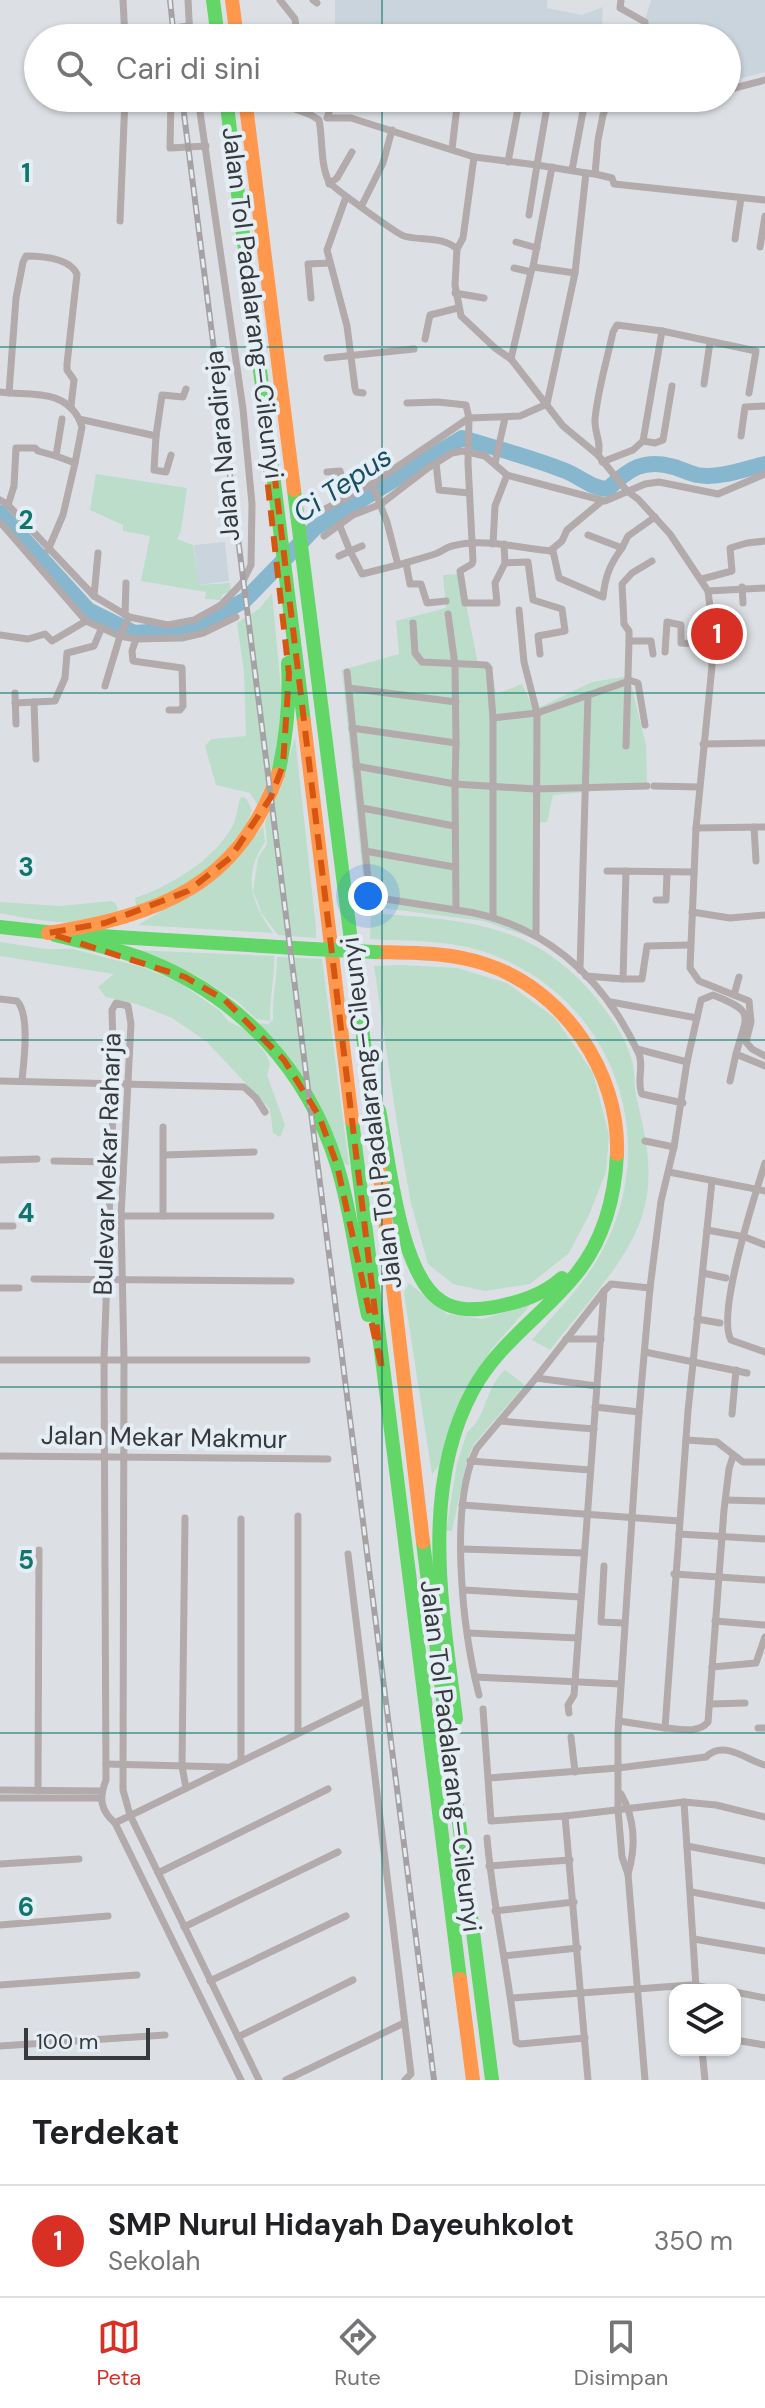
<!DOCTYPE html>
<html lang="id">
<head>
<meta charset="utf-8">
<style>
  :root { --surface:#fff; --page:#f6f6f6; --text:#202124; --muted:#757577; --line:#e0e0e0; --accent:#d93025 }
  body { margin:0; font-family:"DM Sans",sans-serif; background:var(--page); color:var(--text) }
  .controls { position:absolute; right:24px; bottom:24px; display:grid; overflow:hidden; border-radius:16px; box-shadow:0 2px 6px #0004 }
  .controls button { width:72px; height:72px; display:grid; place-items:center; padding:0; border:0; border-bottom:2px solid var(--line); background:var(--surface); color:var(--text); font:40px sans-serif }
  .scale { position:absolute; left:24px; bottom:20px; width:126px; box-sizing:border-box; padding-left:8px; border:4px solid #373a3d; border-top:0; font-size:22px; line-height:28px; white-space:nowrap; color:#373a3d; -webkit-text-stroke:6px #e5eef5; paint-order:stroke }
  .you { position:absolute; left:368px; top:896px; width:28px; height:28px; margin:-20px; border:6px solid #fff; border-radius:50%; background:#1a73e8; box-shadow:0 0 0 12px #1a73e833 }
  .badge { display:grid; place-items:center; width:52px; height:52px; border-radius:50%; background:var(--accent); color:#fff; font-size:26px; font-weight:700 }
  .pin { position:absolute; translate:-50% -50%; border:4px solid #fff; box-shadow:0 2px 8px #0006 }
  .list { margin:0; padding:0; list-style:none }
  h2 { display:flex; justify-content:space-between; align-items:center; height:104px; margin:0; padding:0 32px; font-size:34px }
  h2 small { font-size:26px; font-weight:400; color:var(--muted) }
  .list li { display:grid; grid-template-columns:52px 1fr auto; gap:24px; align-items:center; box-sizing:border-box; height:112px; padding:0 32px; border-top:2px solid var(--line) }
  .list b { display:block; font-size:30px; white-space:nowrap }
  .list p { margin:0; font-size:26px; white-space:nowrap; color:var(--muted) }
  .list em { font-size:26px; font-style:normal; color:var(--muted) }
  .icon { flex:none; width:44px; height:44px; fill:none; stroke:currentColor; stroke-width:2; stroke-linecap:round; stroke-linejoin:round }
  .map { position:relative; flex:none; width:765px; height:2080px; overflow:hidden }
  .search { position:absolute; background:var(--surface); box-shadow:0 2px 6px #0004; left:24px; right:24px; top:24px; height:88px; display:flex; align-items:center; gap:20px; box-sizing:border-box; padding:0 28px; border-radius:44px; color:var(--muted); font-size:30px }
  .sheet { height:216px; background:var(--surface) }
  nav { display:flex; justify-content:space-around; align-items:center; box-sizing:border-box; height:112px; border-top:2px solid var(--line); background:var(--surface); font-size:22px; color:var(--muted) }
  nav a { display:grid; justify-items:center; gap:4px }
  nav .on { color:var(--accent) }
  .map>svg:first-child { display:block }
  .built { fill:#cad4dc }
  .green { fill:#bbddca }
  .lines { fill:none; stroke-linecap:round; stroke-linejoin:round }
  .river { stroke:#87b7ce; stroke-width:16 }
  .street { stroke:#b2aaab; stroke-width:7 }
  .fast { stroke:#63d668; stroke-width:14 }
  .slow { stroke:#ff974d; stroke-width:14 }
  .rail-casing { stroke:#a6a2a3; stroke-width:6 }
  .rail { stroke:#e5eef5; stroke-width:3; stroke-dasharray:9; stroke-linecap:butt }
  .fast-bridge { stroke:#63d668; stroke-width:14 }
  .marked { fill:none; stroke:#d65611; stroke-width:6; stroke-dasharray:16 10; stroke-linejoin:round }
  .grid { fill:none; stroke:#0f766e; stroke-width:2; stroke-opacity:0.55 }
  .labels { text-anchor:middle; stroke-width:8; stroke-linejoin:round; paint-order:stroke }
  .street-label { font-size:26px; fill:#373a3d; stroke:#e5eef5 }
  .water-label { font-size:28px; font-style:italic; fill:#164d63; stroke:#e5eef5 }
  .grid-label { font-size:26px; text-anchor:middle; font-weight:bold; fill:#0f766e; stroke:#e5eef5; stroke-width:8; stroke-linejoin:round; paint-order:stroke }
</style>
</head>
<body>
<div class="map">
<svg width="765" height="2080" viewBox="0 0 765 2080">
  <rect width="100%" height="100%" fill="#dce0e4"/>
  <g class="built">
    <polygon points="335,0 547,0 547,8 582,15 603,7 601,38 335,38"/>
    <polygon points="651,0 765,0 765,72 727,82 727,38 647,38 645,20"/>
    <polygon points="225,542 229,581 198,585 194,545"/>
  </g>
  <g class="green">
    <polygon points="96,474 187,488 181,531 177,539 193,545 199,585 230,583 231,591 222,595 221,600 205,599 206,592 141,581 150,536 123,531 123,525 90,510"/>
    <polygon points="460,574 478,664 490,662 496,694 522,684 534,710 592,682 629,676 646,745 647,786 553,795 547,822 537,823 535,939 484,921 366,906 342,670 399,654 396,621 446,608 443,575"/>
    <polygon points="272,593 283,711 279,748 258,806 250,793 216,785 205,746 211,739 246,736 244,672 237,623 259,609"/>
    <polygon points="295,737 316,928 316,938 278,935 262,914 253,891 258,858 267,844 265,822 281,787"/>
    <path d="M 241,797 L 246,798 L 252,810 L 246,826 L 205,876 L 142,908 L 136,905 L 135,898 C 170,886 213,861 232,827 C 237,819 237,806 241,797 Z"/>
    <path d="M 263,826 L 265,842 C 242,876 251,902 273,933 L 138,925 C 184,899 229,868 263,826 Z"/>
    <path d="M 112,901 L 116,904 L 118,911 C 96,932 29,919 0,913 L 0,902 L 60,906 Z"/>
    <path d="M 371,913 C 462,920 532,921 595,997 C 611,1016 628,1041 633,1065 C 635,1075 634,1086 636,1096 C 648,1146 658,1188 633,1238 C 613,1277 577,1315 550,1350 L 532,1340 C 554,1314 580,1289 597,1260 C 667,1143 614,996 485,952 C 449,940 408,941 370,939 Z"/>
    <polygon points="0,942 46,949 73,949 142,967 180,983 220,1011 228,1021 248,1031 266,1054 270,1064 267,1075 285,1125 280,1137 273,1133 270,1109 206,1041 172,1018 137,1004 106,997 98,987 114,974 0,956"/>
    <path d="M 134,950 L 274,956 C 275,979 269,999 270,1021 L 256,1019 L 237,1001 L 194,974 Z"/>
    <path d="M 277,957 L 322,959 L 349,1165 L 345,1165 C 325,1106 301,1068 257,1023 L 268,1024 L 273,1020 C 272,999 277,979 277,957 Z"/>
    <polygon points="401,965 457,968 507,983 555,1018 593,1073 609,1135 606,1172 589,1215 569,1253 530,1284 485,1291 453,1284 428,1264 411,1203 398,1130 374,966"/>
    <polygon points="409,1283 447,1314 482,1319 530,1305 491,1350 461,1401 442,1462 432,1474 404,1293"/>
    <path d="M 505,1370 L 525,1385 L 474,1444 L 467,1460 L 452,1531 L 446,1531 L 457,1464 L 467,1432 C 487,1418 484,1388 505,1370 Z"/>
  </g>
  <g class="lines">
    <path class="river" d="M 0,513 L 88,610 L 134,633 L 193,629 L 245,600 L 315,528 L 462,438 C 495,448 530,457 563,470 C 580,476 590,488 608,489 C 628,469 644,458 674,467 C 681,469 689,473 697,475 C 719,479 744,469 765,464"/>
    <g class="street">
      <polyline points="123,0 125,38"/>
      <polyline points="188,0 190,38"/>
      <polyline points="280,0 295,19 297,38"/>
      <polyline points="313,0 317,3"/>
      <polyline points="621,0 620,8 645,22 645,38"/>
      <polyline points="164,38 167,29 188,26"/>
      <polyline points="727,90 765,80"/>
      <polyline points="171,98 170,148 206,146"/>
      <path d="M 283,98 L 287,106 L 311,115 L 319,120 C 323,139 320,164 329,182 C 331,186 397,234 404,236 C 421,241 443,236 457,249 L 455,285 L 461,316 L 495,348 L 511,359 L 563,426 L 598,455 L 627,491 L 638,499 L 670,534 L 708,591 L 712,623 L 712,666 L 696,828 L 690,968 L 699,981 L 749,1001 L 751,1022 L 746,1042 L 752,1049 L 765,1056"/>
      <polyline points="530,98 584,106 572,170"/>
      <polyline points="614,98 626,98"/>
      <polyline points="548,101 537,165 586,173"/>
      <polyline points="327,118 334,98"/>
      <polyline points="329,118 351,118 474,157 463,238 457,249"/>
      <polyline points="452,149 458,98"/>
      <polyline points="474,157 537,165 529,215"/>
      <polyline points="508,162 520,98"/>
      <polyline points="595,174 612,178 614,184 765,200"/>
      <polyline points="329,184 337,178 352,152"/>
      <polyline points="346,197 327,250 347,326 355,388 356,392 363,393"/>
      <polyline points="362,205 383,163 392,130"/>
      <polyline points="120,221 125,98"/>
      <polyline points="735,239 741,198"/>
      <polyline points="516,242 537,248"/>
      <polyline points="760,247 765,216"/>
      <polyline points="533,267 552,167"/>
      <polyline points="514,268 531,272 533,267 575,273"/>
      <polyline points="455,293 484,298"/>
      <polyline points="311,298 308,264 330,263"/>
      <polyline points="425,339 430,315 458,308"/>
      <polyline points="327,358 414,349"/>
      <polyline points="511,359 531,272"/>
      <polyline points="704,384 710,342"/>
      <path d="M 0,392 C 28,396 63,388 79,419 L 156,436 L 154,470 L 166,472 L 171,455"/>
      <path d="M 9,393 L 16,298 L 23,262 L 26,256 C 42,256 69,258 77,274 L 67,364 L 67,370 L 74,380 L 71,406"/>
      <polyline points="407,403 438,402 466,405 469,418 468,463 473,561 472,564 460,571 465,603 497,603 495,583 505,563"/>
      <polyline points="156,436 162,395 183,397 186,389"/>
      <polyline points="741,436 745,407 765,406"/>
      <polyline points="643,441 655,443 663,440 672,386"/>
      <path d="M 598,455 C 602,443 594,432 595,419 C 598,389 607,360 613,332 L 617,325 L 662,331 L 756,351 L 749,393"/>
      <polyline points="602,462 633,450 643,441 662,331"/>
      <polyline points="75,463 82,427 79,419"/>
      <polyline points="436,463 439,490 469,493"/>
      <polyline points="495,463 505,418"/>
      <polyline points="327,472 340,471 346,499"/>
      <path d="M 372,484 L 387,522 L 398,565 C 411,561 423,558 435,554 C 442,552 446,547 452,546 C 485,537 520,549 553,551 L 559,578 L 603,597 C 605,577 610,564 622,548 L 588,535"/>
      <polyline points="0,500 8,505 94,596 129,617 168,625 194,620 221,605 242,583 251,565 252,504 243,409 198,98"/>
      <polyline points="8,505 14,486 16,448 35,448 38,451 56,456"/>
      <polyline points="323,510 372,484 469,418 520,416 547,404 575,273 586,173 595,174 598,140 603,115 610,98"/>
      <polyline points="0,522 86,621 120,636 136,639 182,638 203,633 236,617"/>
      <polyline points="339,524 350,551 362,546"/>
      <polyline points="324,536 353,515 381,504 428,468 452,453 463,451 485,456 507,475 605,501 645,484 659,482 718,494 765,474"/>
      <polyline points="493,544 495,506 507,475"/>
      <polyline points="504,544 505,563 528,562 533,600 562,609 565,631 538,636 540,654"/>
      <polyline points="622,548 628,536 655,517"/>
      <polyline points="48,550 63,515 75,463 56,456 62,419"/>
      <polyline points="550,551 562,541 567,530 602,501"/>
      <polyline points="339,556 350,551 362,574 398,565"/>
      <polyline points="406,563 410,584 421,584 427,603 446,601"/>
      <polyline points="702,579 732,571 730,548 747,543 765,541"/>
      <polyline points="742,587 743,603"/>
      <polyline points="708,591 765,588"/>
      <polyline points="94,596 98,553"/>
      <polyline points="519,610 524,662 537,713 536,934"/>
      <polyline points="448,614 455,665 456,743"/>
      <polyline points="125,615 126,583"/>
      <polyline points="413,623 415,653 422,662 486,665 489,668 493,718 493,916"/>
      <polyline points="0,635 28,639 45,634 52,641 86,621"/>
      <polyline points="136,639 132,651 133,661 182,668 183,706 180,710 169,710"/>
      <polyline points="629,641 651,641 653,654"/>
      <polyline points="665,652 667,622 681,625 681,643 712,645"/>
      <polyline points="347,672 369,888 379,898 456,910"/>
      <polyline points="629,680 638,683 645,725"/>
      <polyline points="105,686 120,636 129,617"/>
      <polyline points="349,688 456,702"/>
      <polyline points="15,693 16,724"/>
      <polyline points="34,702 36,759"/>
      <polyline points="15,703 55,701 65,678 67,653 94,646 102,627"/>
      <polyline points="493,718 537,713 626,682"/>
      <polyline points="352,728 456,743 455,784 356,766"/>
      <polyline points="703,744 765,743"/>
      <polyline points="626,746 629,641 629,631 624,624 622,584 632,573 652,561"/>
      <path d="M 647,786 L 535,789 L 455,784 L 456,910 C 541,921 602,975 638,1052 C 645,1065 636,1081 642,1094 L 683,1103"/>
      <polyline points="654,786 699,787"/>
      <polyline points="362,808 454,826"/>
      <polyline points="754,827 756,861"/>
      <polyline points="696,828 765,827"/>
      <polyline points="365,851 454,867"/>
      <polyline points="607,871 694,872"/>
      <polyline points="656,900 666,900 667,873"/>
      <polyline points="692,912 730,918 765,915"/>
      <polyline points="580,970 588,695"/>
      <polyline points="586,976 623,979 626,871"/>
      <polyline points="623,979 642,979 647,946 690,945"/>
      <polyline points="734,995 739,977"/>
      <path d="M 0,999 L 17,1001 C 30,1014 24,1061 22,1080"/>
      <polyline points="611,1002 697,1018"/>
      <polyline points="637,1049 687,1062"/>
      <polyline points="0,1081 244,1087 256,1098 265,1112"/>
      <polyline points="730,1081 736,1054"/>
      <polyline points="163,1127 163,1216"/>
      <polyline points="645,1141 674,1147"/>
      <polyline points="164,1155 254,1152"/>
      <polyline points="0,1160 37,1159"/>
      <polyline points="54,1161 111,1162"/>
      <path d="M 765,1163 C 755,1195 716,1314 731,1340 L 765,1352"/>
      <polyline points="669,1172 765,1191"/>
      <path d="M 712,1181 L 688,1411 L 665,1728 C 680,1729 698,1734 708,1722 L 724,1510 L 729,1469 L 733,1456"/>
      <polyline points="121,1216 271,1216"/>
      <polyline points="0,1226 13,1226"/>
      <polyline points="707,1230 745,1237 765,1245"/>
      <polyline points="703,1273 726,1278"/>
      <polyline points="34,1279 291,1281"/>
      <polyline points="0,1288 19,1288"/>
      <polyline points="697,1319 720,1323"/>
      <polyline points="566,1339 601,1339"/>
      <polyline points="645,1352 747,1373"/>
      <polyline points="0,1360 307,1360"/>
      <polyline points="536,1378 597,1386"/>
      <polyline points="595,1407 639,1412"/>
      <polyline points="732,1414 736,1370"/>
      <polyline points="500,1421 594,1429"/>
      <polyline points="686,1440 717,1442 743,1462 765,1462"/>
      <polyline points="0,1456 328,1459"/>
      <polyline points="470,1461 590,1470"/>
      <polyline points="726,1500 765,1501"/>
      <polyline points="462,1505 679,1521"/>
      <polyline points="298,1516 298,1733"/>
      <polyline points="185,1518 182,1766 186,1788"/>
      <polyline points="679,1534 765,1539"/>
      <polyline points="461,1549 583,1553"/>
      <polyline points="348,1554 411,2074 405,2080"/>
      <polyline points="604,1566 601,1622 624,1623"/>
      <polyline points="674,1574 765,1580"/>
      <polyline points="464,1590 580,1597"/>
      <polyline points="715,1621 765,1625"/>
      <polyline points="469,1633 578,1638"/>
      <polyline points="712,1667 756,1663 765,1637"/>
      <polyline points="475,1677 620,1684"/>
      <path d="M 479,1695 C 463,1632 448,1506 477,1448 L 536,1378 L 604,1291"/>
      <polyline points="711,1704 745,1703"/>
      <polyline points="483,1709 491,1821 565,1816 684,1802 716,1805 765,1817"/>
      <polyline points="569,1713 568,1705 574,1695 604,1291 611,1284 650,1288"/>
      <polyline points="619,1721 665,1728"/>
      <polyline points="758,1728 765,1728"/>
      <polyline points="571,1737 575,1772"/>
      <polyline points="241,1761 241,1519"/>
      <polyline points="106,1764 226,1767"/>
      <path d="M 489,1778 L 618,1768 L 706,1757 C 724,1739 748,1761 765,1765"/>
      <polyline points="0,1790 102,1791"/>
      <polyline points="38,1791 39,1550"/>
      <path d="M 621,1794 C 635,1819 636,1847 628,1874"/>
      <polyline points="0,1798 101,1798"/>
      <polyline points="684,1802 696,1987"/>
      <polyline points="565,1816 588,2080"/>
      <polyline points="115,1823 365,1701"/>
      <path d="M 487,1838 C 493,1907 509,1974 516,2042 L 520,2044 L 585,2038"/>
      <polyline points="687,1846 765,1861"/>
      <polyline points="0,1864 79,1859"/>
      <polyline points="489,1866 570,1860"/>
      <polyline points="158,1873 328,1789"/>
      <polyline points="692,1892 765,1906"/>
      <polyline points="495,1911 574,1902"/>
      <polyline points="0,1925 108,1916"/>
      <polyline points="184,1927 338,1852"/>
      <polyline points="694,1939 765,1951"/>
      <polyline points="504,1956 578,1948"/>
      <polyline points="210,1981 346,1916"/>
      <polyline points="0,1985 137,1975"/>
      <polyline points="735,1992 765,1998"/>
      <polyline points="512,1998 691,1985 722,1990"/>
      <polyline points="238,2037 353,1980"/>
      <polyline points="735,2040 765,2045"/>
      <polyline points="0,2046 165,2035"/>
      <polyline points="702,2050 705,2080"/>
      <path d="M 241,2080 L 115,1823 C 100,1810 99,1798 106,1780 L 104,1359 L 114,1082 L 112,1010 L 116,1003 L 128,1006 L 131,1024 L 121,1216 L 124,1359 L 123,1790 L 130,1815 L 259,2080"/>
      <polyline points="286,2080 404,2023"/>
      <path d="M 645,2080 L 628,1874 L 622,1857 L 618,1810 L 618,1732 L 639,1412 L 650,1288 L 661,1201 L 674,1147 L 687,1062 L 701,1000 L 713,995 C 756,1012 747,1014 736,1054 L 765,1066"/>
    </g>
    <g class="fast">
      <polyline points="213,0 218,38"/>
      <polyline points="226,98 304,722"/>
      <polyline points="294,490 368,1075"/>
      <path d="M 278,774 C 287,736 290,702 288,663"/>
      <polyline points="0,927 55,933"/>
      <path d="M 55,935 C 87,943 119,949 149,961 C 241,998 308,1071 337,1165 C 352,1214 357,1265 368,1315"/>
      <polyline points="84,935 312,949"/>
      <path d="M 379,1110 C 389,1157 399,1274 441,1301 C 457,1312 477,1310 495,1307 C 520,1302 543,1295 562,1278"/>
      <polyline points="352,1120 460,1979"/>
      <polyline points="423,1542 492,2080"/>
      <path d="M 456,1719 C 443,1613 419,1489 473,1390 C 499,1342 544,1315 577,1273 C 604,1239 615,1196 617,1154"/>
    </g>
    <g class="slow">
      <polyline points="232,0 237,38"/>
      <polyline points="245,98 294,490"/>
      <polyline points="304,722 352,1120"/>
      <path d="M 48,933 C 158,915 238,887 278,774"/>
      <path d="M 375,952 C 412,953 450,952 485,964 C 563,989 620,1072 617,1154"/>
      <polyline points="368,1075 423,1542"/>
      <polyline points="460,1979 473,2080"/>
    </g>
    <g class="rail-casing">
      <g id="rail">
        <polyline points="170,0 174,38"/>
        <polyline points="182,98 434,2080"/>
      </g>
    </g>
    <use href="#rail" class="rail"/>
    <polyline class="fast-bridge" points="312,949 375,952"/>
  </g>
  <path class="marked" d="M 268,421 L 382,1370 L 337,1165 L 319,1116 L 284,1060 L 225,1000 L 185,977 L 48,933 L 105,923 L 188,891 L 230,858 L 271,797 L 283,765 L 289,674 L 266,468 Z"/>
  <path class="grid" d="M 382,0 L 382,38M 382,98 L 382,2080M 0,347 L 765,347M 0,693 L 765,693M 0,1040 L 765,1040M 0,1387 L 765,1387M 0,1733 L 765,1733"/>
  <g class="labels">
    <g class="street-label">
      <text transform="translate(253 303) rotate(83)" y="9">Jalan Tol Padalarang–Cileunyi</text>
      <text transform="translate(222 446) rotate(-95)" y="9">Jalan Naradireja</text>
      <text transform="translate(371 1113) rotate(-97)" y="9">Jalan Tol Padalarang–Cileunyi</text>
      <text transform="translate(107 1164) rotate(-88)" y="9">Bulevar Mekar Raharja</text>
      <text transform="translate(164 1437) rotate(1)" y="9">Jalan Mekar Makmur</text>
      <text transform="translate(451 1756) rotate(83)" y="9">Jalan Tol Padalarang–Cileunyi</text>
    </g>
    <g class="water-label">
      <text transform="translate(342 484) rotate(-34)" y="10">Ci Tepus</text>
    </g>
  </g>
  <g class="grid-label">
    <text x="26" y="182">1</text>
    <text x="26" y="529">2</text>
    <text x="26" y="876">3</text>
    <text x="26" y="1222">4</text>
    <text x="26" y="1569">5</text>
    <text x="26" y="1916">6</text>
  </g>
</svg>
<div class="controls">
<button><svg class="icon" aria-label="layers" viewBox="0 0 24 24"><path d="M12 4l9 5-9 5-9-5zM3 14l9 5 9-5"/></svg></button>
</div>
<div class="scale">100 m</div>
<div class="you"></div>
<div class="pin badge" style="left:717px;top:634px">1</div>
<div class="search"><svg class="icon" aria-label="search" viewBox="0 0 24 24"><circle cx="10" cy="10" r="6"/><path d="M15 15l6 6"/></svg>Cari di sini</div>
</div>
<section class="sheet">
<h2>Terdekat<small></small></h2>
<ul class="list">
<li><span class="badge">1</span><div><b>SMP Nurul Hidayah Dayeuhkolot</b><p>Sekolah</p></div><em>350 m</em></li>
</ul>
</section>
<nav>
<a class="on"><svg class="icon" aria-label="map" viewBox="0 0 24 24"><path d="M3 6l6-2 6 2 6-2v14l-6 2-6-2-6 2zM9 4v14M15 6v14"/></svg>Peta</a>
<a><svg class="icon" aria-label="directions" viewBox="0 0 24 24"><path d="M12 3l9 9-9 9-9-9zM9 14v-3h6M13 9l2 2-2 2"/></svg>Rute</a>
<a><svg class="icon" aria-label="saved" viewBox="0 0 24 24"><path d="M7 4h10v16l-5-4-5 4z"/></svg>Disimpan</a>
</nav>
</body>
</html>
